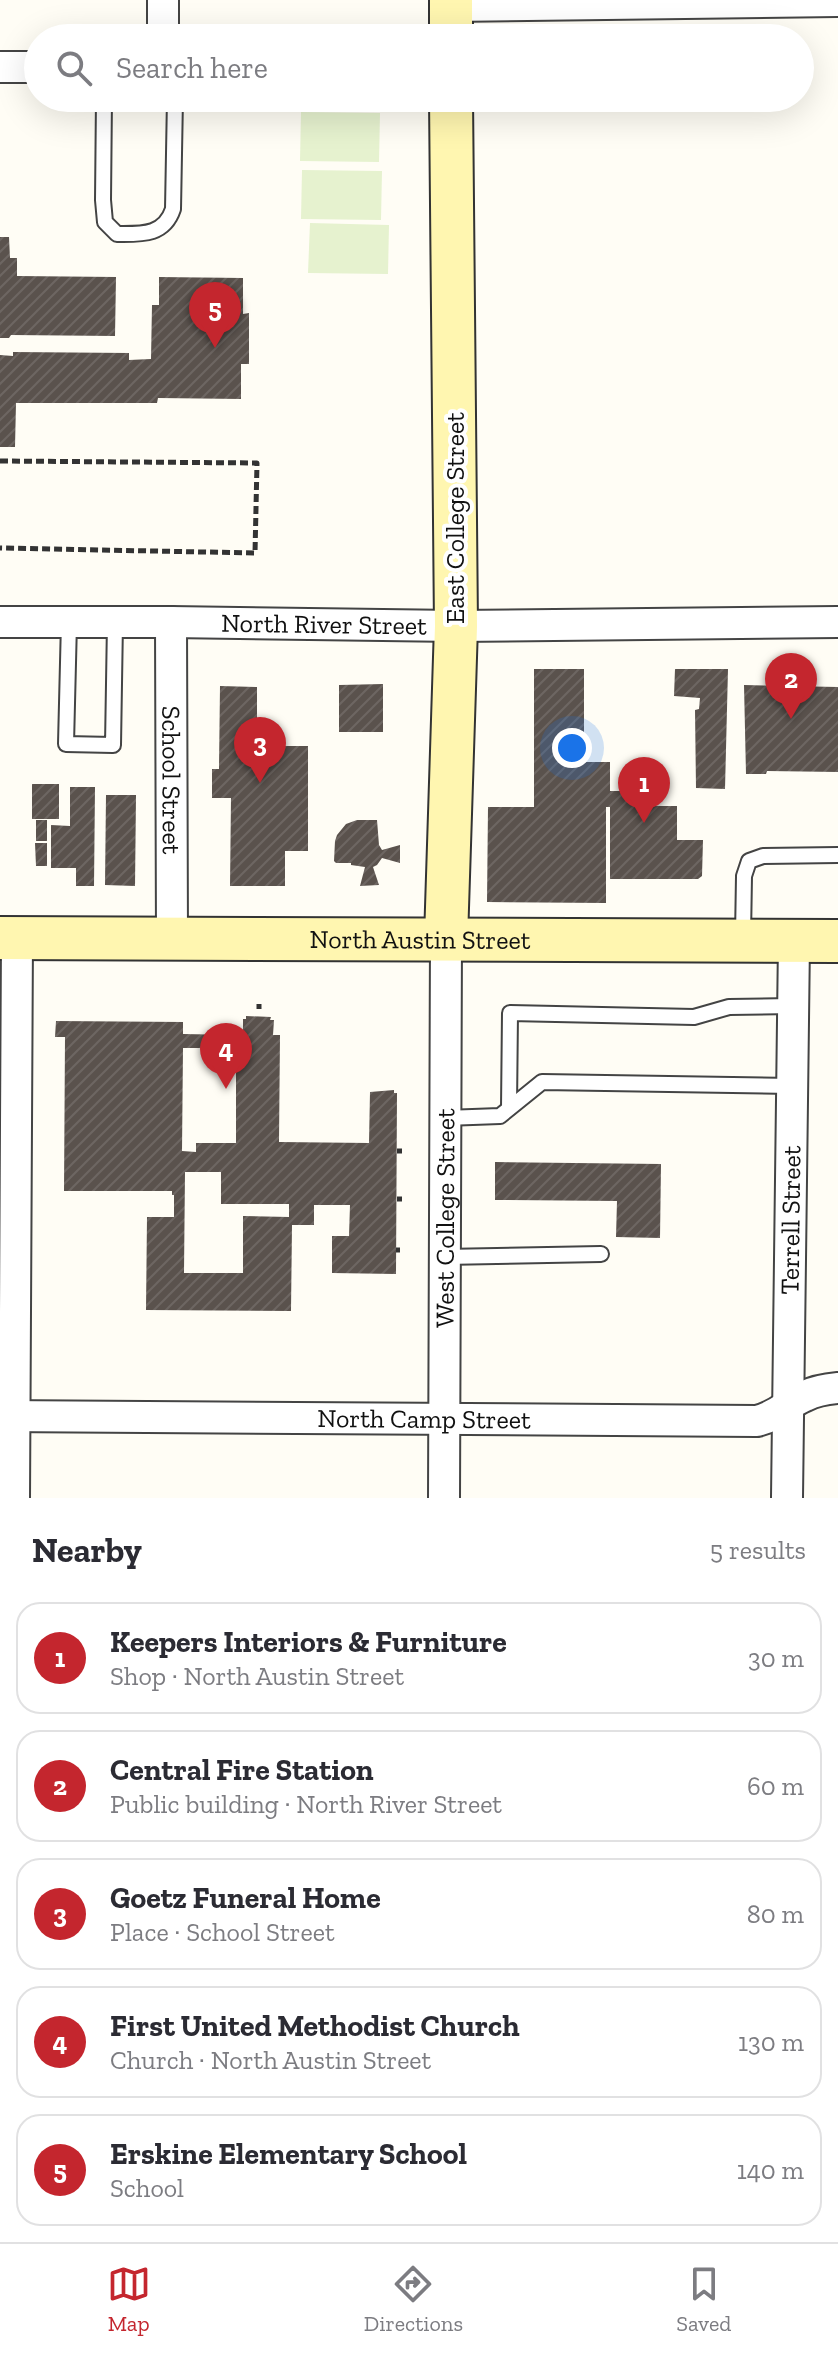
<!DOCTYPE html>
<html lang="en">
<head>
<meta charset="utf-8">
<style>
  :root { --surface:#fff; --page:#f2f2f3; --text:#2b2b33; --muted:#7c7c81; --line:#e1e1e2; --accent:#c4262e }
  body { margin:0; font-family:"Zilla Slab",serif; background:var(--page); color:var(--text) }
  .you { position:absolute; left:572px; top:748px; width:28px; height:28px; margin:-20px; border:6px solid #fff; border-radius:50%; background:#1a73e8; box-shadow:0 0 0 12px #1a73e833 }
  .badge { display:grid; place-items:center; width:52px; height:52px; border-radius:50%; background:var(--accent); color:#fff; font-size:26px; font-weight:700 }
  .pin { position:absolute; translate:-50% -66px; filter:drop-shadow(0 2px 4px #0008) }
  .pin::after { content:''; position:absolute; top:42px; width:28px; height:24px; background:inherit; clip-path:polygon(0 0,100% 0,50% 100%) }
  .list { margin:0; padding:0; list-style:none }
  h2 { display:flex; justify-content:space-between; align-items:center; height:104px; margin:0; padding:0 32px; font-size:34px }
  h2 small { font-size:26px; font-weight:400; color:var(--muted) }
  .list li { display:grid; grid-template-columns:52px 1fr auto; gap:24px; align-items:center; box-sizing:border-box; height:112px; margin:0 16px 16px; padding:0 16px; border:2px solid var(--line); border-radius:24px }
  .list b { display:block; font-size:30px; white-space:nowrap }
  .list p { margin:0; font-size:26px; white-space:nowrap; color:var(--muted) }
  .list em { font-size:26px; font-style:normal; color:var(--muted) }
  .icon { flex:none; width:44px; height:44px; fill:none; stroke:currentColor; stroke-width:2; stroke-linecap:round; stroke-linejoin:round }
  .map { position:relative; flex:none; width:838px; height:1498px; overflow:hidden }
  .search { position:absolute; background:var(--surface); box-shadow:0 8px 32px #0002; left:24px; right:24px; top:24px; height:88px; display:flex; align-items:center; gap:20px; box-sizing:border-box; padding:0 28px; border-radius:44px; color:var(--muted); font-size:30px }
  .sheet { height:744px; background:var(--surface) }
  nav { display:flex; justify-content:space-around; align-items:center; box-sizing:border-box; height:112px; border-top:2px solid var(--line); background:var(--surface); font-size:22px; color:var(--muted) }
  nav a { display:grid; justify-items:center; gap:4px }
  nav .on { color:var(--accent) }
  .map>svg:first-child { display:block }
  .pitch { fill:#e6f2cf }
  .building { fill:url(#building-hatch); fill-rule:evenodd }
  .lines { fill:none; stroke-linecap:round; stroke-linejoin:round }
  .lane-casing { stroke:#444; stroke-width:18 }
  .street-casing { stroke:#444; stroke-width:34 }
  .secondary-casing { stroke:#333; stroke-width:46 }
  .path { stroke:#333; stroke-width:5; stroke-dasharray:8 4; stroke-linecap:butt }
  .lane { stroke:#fff; stroke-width:14 }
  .street { stroke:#fff; stroke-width:30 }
  .secondary { stroke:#fff6b0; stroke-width:42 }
  .labels { text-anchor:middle; stroke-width:8; stroke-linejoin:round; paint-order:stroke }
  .street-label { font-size:26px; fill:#111; stroke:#fff }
</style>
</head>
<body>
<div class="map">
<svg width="838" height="1498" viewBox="0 0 838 1498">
  <defs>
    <pattern id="building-hatch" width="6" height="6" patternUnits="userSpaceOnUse" patternTransform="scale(2)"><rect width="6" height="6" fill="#5a524d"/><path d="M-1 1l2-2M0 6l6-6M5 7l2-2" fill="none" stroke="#6d6662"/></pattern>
  </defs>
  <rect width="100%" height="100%" fill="#fffdf5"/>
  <g class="pitch">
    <polygon points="301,112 380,113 379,162 300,161"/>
    <polygon points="302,170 382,171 381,220 301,219"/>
    <polygon points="310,223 389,225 388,274 308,273"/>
  </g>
  <g class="building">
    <polygon points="0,237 9,237 10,258 17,258 17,276 116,277 115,336 11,335 9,338 0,338"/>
    <polygon points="159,277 243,278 243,314 249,313 249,364 241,364 241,399 158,398 157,403 16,403 15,447 0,447 0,355 13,356 13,352 129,353 129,360 151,359 152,305 159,305"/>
    <polygon points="534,669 584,669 584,762 610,762 610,791 648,791 649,806 677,806 677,840 703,840 702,876 698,879 610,879 610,807 606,807 606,903 487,902 488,807 534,807"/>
    <polygon points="675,669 728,669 725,789 696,788 695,710 699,709 700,698 674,696"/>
    <polygon points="383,684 383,732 339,732 339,685"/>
    <polygon points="744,685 838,687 838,772 767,771 766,774 746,774"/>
    <polygon points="220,686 257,687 257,746 308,746 308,851 285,851 285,886 230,886 231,798 212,798 212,769 219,769"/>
    <rect x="32" y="784" width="27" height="35"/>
    <polygon points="70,787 95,787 94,886 76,886 76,868 51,868 51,825 70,826"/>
    <polygon points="106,795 136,795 135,886 105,885"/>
    <rect x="36" y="820" width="11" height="21"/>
    <polygon points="357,820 377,820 379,845 382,850 400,845 400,863 382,858 377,865 373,867 379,885 360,886 365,867 351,865 351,863 336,863 334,861 335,841 337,835 346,824"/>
    <polygon points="35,843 47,843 47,866 36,866"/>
    <path d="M 246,1016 L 271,1017 L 270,1020 L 274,1020 L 273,1035 L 280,1035 L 279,1142 L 369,1143 L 370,1092 L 394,1090 L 394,1093 L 397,1093 L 396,1274 L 332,1273 L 332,1236 L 349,1236 L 350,1205 L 314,1205 L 314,1225 L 292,1225 L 291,1311 L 146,1310 L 147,1217 L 174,1217 L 174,1195 L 172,1195 L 172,1191 L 64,1191 L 65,1037 L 55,1037 L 56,1021 L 183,1022 L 183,1034 L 236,1035 L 243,1034 L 243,1019 L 246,1019 ZM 183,1048 L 236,1048 L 236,1143 L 196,1143 L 196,1152 L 182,1151 ZM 185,1172 L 221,1172 L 221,1204 L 289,1204 L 289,1217 L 243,1216 L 243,1273 L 184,1273 Z"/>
    <polygon points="495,1162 661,1164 660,1238 616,1237 617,1201 495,1200"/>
  </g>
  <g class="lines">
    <g class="lane-casing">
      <g id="lane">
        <path d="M 104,98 L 103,200 L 105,222 L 117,234 C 141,234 164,236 173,209 L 175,98"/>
        <polyline points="69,622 66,744 113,745 115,622"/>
        <polyline points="743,936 744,876 749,861 763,856 838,855"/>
        <polyline points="509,1108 510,1013 694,1017 729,1007 793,1006"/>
        <polyline points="445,1118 500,1116 542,1082 792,1086"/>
        <polyline points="444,1257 601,1254"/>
      </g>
    </g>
    <g class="street-casing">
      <g id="street">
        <polyline points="451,6 838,1"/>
        <polyline points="163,38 163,0"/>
        <polyline points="0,67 38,67"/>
        <path id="s1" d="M 0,622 L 171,622 L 456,626 L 838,622"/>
        <path id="s2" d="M 171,622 L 172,938"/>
        <path id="s3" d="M 0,1416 L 757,1421 C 780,1415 786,1404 805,1396 C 815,1391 827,1389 838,1388"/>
        <polyline points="14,1498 17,938"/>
        <path id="s4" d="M 444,1498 L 446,939"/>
        <path id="s5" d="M 787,1498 L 794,941"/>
      </g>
    </g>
    <g class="secondary-casing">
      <g id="secondary">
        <polyline points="451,38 451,0"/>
        <path id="s6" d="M 0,938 L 838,941"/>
        <polyline points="446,939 456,626 451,98"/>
      </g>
    </g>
    <g class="path">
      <polyline points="0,461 257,463 255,553 0,548"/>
      <polyline points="259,1009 259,1004"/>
      <polyline points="397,1151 402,1151"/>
      <polyline points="397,1199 402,1199"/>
      <polyline points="396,1250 400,1250"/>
    </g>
    <use href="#lane" class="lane"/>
    <use href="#street" class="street"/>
    <use href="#secondary" class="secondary"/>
  </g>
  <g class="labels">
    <g class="street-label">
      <text transform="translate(455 518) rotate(-90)" y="9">East College Street</text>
      <text dy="9" stroke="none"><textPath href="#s1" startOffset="324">North River Street</textPath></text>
      <text dy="9" stroke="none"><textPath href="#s2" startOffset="158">School Street</textPath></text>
      <text dy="9" stroke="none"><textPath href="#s6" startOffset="420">North Austin Street</textPath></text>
      <text dy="9" stroke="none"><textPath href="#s4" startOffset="280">West College Street</textPath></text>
      <text dy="9" stroke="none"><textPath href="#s5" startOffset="278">Terrell Street</textPath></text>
      <text dy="9" stroke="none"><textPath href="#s3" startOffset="424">North Camp Street</textPath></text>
    </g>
  </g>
</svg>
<div class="you"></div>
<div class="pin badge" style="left:644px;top:823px">1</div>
<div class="pin badge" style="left:791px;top:719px">2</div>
<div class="pin badge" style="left:260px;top:783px">3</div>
<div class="pin badge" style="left:226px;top:1089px">4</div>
<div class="pin badge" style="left:215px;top:348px">5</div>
<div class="search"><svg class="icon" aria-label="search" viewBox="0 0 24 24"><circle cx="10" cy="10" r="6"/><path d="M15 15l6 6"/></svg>Search here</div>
</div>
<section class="sheet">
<h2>Nearby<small>5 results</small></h2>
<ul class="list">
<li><span class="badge">1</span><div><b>Keepers Interiors &amp; Furniture</b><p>Shop · North Austin Street</p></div><em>30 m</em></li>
<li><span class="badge">2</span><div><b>Central Fire Station</b><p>Public building · North River Street</p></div><em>60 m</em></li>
<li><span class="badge">3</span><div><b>Goetz Funeral Home</b><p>Place · School Street</p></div><em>80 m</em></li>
<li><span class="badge">4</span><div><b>First United Methodist Church</b><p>Church · North Austin Street</p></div><em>130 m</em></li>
<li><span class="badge">5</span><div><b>Erskine Elementary School</b><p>School</p></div><em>140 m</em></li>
</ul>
</section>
<nav>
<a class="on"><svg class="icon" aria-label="map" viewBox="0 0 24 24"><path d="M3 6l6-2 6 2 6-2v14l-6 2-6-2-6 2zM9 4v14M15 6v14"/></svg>Map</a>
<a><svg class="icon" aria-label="directions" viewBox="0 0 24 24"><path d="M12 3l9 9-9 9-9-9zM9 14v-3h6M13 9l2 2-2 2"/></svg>Directions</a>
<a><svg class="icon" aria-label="saved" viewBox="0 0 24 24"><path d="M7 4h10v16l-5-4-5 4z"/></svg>Saved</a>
</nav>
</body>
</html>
